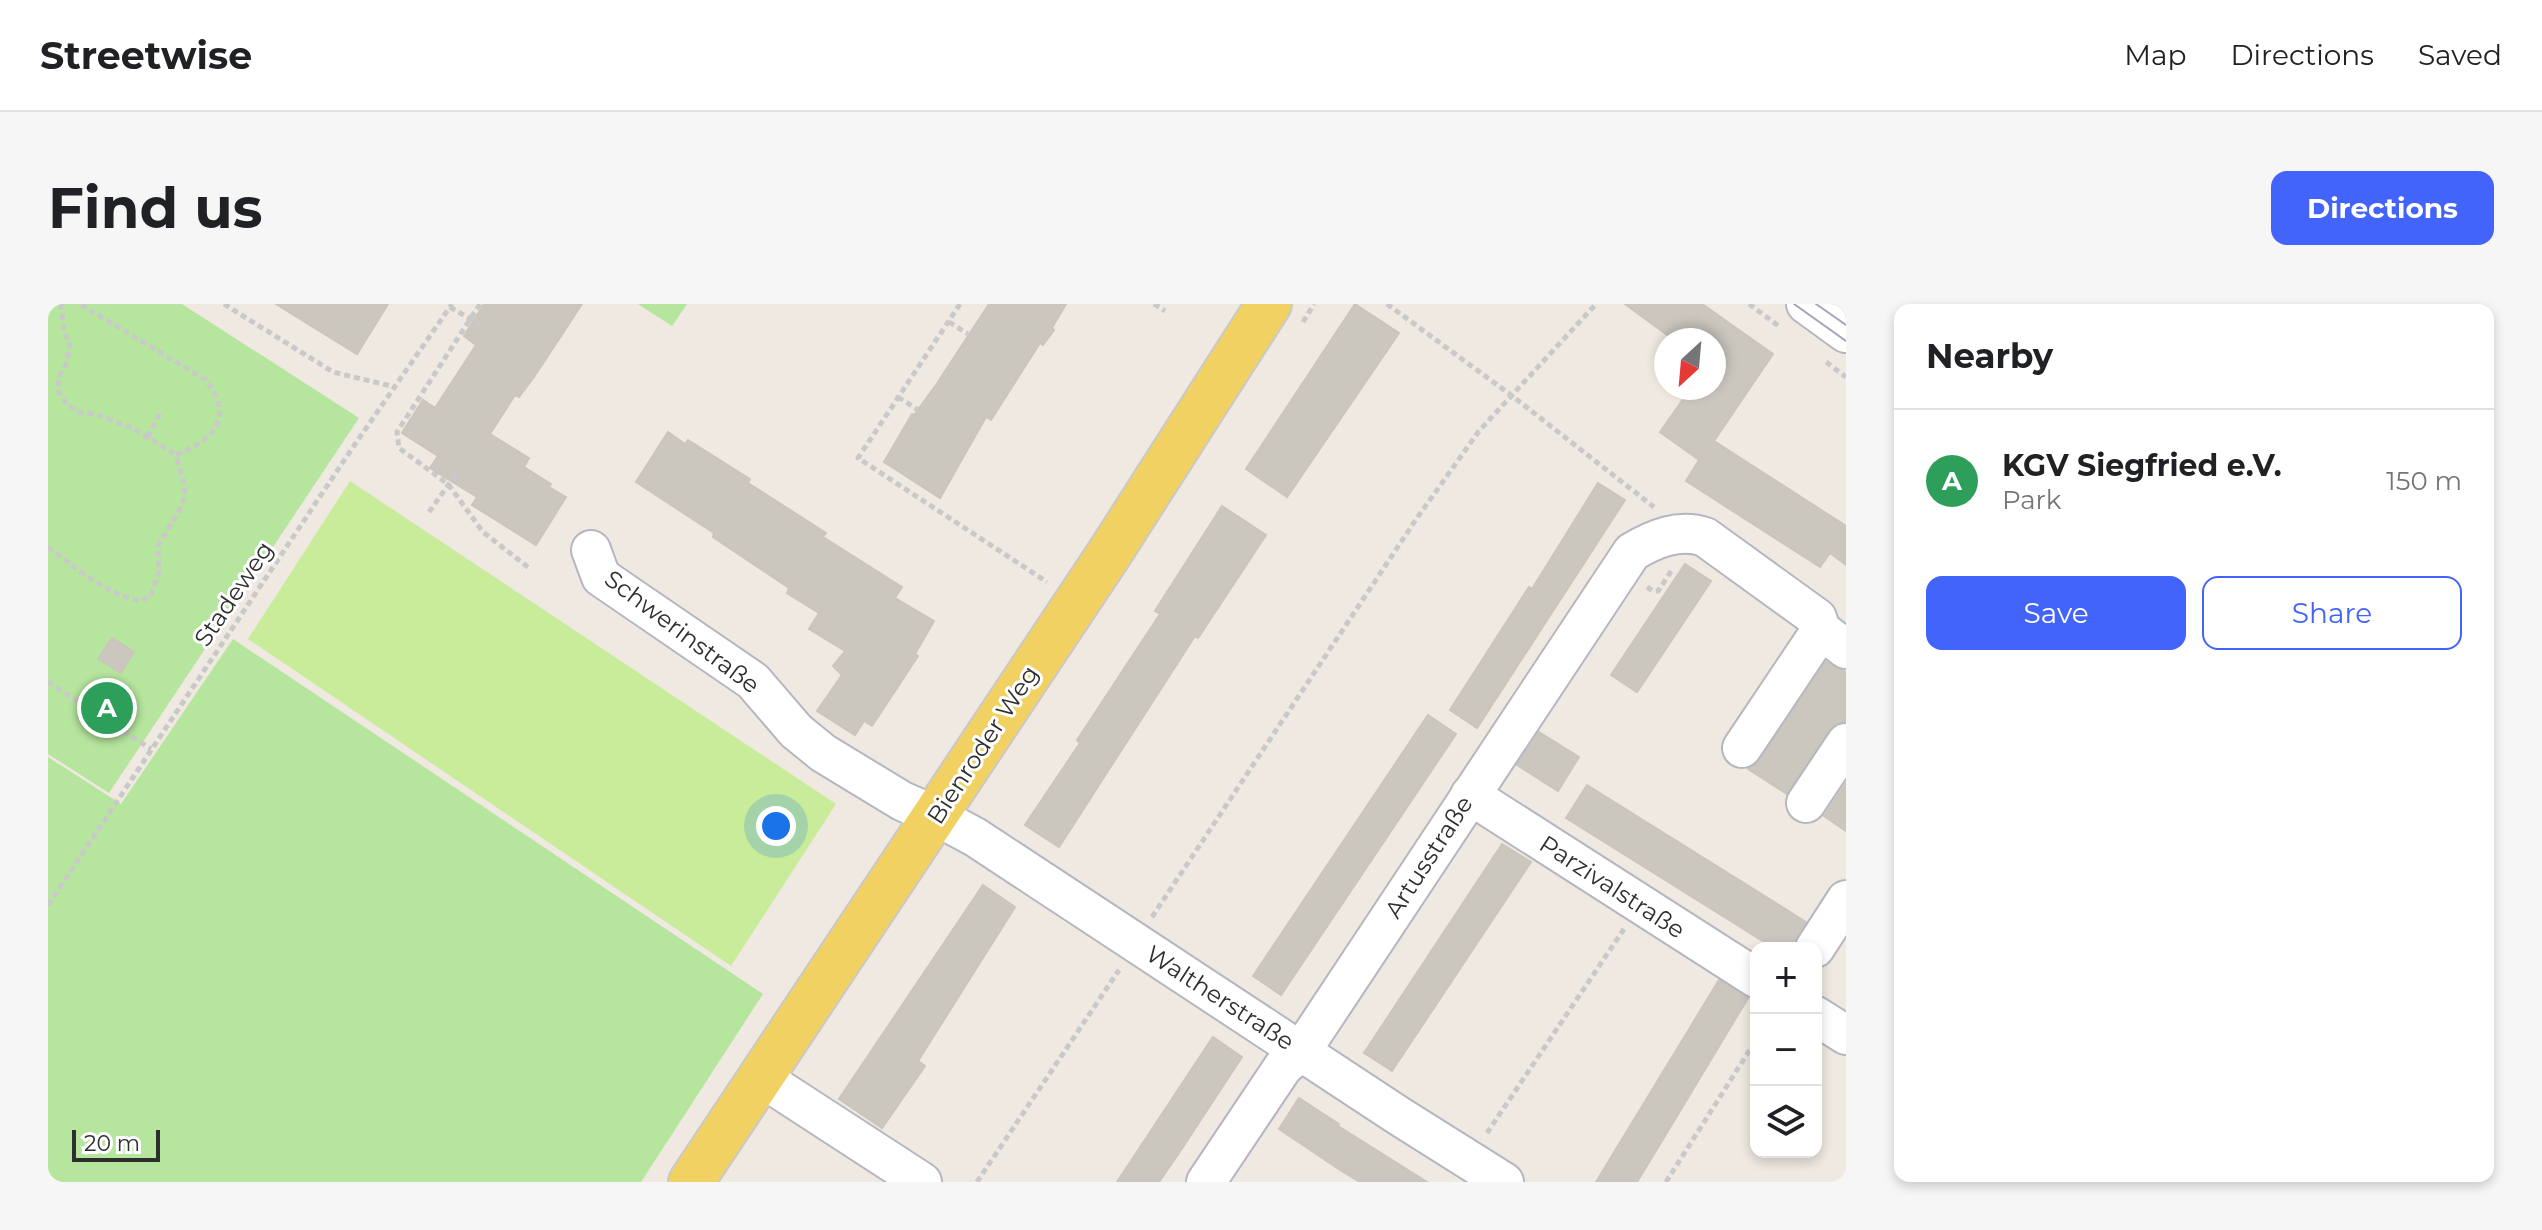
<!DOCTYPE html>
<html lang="en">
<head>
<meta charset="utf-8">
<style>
  :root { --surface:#fff; --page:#f6f6f6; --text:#202124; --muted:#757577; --line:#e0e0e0; --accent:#4264fb }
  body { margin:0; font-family:Montserrat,sans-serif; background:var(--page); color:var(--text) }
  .controls { position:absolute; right:24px; bottom:24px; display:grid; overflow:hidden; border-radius:16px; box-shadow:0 4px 12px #0003 }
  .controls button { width:72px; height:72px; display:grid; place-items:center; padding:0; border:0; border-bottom:2px solid var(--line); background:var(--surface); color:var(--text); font:40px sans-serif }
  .compass { position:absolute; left:1606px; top:24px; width:72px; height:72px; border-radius:50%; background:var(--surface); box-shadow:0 4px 12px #0003; rotate:206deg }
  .scale { position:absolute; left:24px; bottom:20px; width:88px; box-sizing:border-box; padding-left:8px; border:4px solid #2e2e2e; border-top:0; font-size:22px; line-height:28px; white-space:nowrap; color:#2e2e2e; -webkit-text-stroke:6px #fff; paint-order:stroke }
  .you { position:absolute; left:728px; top:522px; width:28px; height:28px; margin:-20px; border:6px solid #fff; border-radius:50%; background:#1a73e8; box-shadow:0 0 0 12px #1a73e833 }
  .badge { display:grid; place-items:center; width:52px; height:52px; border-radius:50%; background:var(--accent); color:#fff; font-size:26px; font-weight:700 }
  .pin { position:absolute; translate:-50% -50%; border:4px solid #fff; box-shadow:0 2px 8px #0006 }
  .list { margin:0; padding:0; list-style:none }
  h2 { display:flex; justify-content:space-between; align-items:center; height:104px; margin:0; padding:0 32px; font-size:34px }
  h2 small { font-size:26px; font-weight:400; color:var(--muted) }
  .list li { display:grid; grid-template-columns:52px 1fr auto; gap:24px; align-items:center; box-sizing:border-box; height:144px; padding:0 32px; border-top:2px solid var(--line) }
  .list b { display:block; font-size:30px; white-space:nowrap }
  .list p { margin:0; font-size:26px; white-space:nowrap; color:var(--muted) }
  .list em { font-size:26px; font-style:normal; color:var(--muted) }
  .actions { display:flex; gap:16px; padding:24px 32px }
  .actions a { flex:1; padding:18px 0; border:2px solid var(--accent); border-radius:16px; text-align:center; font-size:28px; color:var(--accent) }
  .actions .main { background:var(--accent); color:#fff }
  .icon { flex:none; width:44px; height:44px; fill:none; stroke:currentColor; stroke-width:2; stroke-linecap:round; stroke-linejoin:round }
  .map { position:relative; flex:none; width:1798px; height:878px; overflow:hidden; border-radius:16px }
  header { display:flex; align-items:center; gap:48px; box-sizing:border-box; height:112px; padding:0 40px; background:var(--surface); border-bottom:2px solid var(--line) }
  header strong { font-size:38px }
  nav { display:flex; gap:44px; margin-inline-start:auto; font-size:28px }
  .intro { display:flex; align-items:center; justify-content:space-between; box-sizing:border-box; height:192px; padding:0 48px }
  h1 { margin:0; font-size:56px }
  .button { padding:20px 36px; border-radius:16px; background:var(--accent); color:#fff; font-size:28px; font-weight:700 }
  main { display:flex; gap:48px; padding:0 48px }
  aside { flex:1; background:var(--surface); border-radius:16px; box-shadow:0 4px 12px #0003 }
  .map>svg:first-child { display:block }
  .green { fill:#b6e59e }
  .pitch { fill:#c9ec9a }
  .building { fill:#cbc7bf; stroke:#cbc5ba; stroke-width:2 }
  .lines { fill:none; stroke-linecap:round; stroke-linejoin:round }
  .minor-casing { stroke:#b4b7c1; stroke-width:42 }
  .major-casing { stroke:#c9c9c9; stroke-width:48 }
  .path { stroke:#c9c9c9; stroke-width:5; stroke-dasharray:6 4; stroke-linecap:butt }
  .minor { stroke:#fff; stroke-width:38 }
  .major { stroke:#f2d163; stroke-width:44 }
  .tram { stroke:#a3a6b8; stroke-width:2 }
  .labels { text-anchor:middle; stroke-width:6; stroke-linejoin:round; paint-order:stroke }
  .street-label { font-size:24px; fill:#2e2e2e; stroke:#fff }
</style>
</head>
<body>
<header>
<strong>Streetwise</strong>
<nav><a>Map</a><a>Directions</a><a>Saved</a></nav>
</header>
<div class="intro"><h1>Find us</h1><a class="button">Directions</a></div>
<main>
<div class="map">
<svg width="1798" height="878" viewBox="0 0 1798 878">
  <rect width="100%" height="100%" fill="#efe9e1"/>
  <g class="green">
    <polygon points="0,0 134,0 311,114 61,489 0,450"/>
    <polygon points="590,0 639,0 624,22"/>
    <polygon points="185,335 715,690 593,878 0,878 0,453 73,500"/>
  </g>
  <polygon class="pitch" points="302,177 788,500 683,662 200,335"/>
  <g class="building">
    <polygon points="228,0 340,0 309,50"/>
    <polygon points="436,0 534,0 486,73 471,93 467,91 442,130 481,154 476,163 503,180 501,183 518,193 488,241 424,201 429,193 382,164 390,152 354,129 375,96 387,104 428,41 416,32"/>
    <polygon points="941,0 1018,0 1004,24 1006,26 995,41 992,39 943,116 938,113 892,194 836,158 864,110 866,111 888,81"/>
    <polygon points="1307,0 1351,29 1239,193 1198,165"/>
    <polygon points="1577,0 1654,0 1725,50 1666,137 1798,222 1798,261 1782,249 1772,263 1638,177 1651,156 1612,128 1643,84 1666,84 1666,36 1626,36"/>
    <polygon points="620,128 637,140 640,136 702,175 700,179 778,229 775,233 854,283 847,294 886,317 867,350 870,352 824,422 816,417 807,431 769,407 794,371 785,362 797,347 761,325 771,309 739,289 741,284 665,233 666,229 588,178"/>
    <polygon points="1550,179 1577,196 1429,424 1402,406 1481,283 1484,285"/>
    <polygon points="1174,202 1218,231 1150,334 1147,332 1011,543 977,521 1032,439 1029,436 1112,310 1107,307"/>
    <polygon points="1637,260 1663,277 1589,388 1563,371"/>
    <polygon points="64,334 86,348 73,369 50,355"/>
    <polygon points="1778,358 1798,368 1798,417 1788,420 1780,427 1739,490 1700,465 1712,456"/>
    <polygon points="1380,411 1408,430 1233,691 1205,672"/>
    <polygon points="1491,428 1531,453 1510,487 1469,461"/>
    <polygon points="1798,479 1798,527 1776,512"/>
    <polygon points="1539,481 1758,618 1749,632 1745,644 1726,644 1518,514"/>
    <polygon points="1454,540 1483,558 1344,767 1316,749"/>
    <polygon points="935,581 967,603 870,757 877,762 834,824 791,795"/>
    <polygon points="1671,676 1700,694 1626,817 1589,878 1548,878"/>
    <polygon points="1165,733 1194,753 1133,846 1111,878 1069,878"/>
    <polygon points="1251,794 1291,820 1290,822 1379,878 1312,878 1292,866 1231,825"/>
  </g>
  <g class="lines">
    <g class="minor-casing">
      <g id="minor">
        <polyline points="1758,0 1798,29"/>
        <polyline points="543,246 553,273 705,377 748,427 775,449 854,497 888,512 927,533 1351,812 1456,878"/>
        <polyline points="1694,444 1773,326"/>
        <polyline points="1422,491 1708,674"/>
        <polyline points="1758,499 1798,439"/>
        <polyline points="1767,644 1798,596"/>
        <polyline points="1768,712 1798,731"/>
        <polyline points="714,774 874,878"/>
        <path d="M 1158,878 L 1235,763 L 1254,746 L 1584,248 C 1606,235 1631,224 1657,233 L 1769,314 L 1773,326 L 1798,345"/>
      </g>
    </g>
    <g class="major-casing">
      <polyline id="major" points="643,878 1061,250 1221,0"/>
    </g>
    <g class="path">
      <polyline points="13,0 16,26 22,42 18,60 10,74 10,87 19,100 30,108 50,111 84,124 128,151"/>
      <polyline points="176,0 285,68 347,83"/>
      <polyline points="432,0 349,128 351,144 400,180 435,228 481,264"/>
      <polyline points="912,0 810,154 999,278"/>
      <polyline points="1106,0 1117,7"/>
      <polyline points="1339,0 1463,91 1606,203"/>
      <polyline points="1701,0 1732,23"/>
      <polyline points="402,3 439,25"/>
      <polyline points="901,18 920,30"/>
      <polyline points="1255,18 1266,0"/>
      <polyline points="1778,58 1798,73"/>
      <polyline points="850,93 870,106"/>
      <polyline points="100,133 112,109"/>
      <polyline points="381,208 411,166"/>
      <path d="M 0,243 C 27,263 59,291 93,297 L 103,291 L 111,269 L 110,242 L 135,200 L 137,184 L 128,151 C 166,135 187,115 158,76 L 32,0"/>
      <polyline points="1599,283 1605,287 1610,287 1624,266"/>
      <polyline points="0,378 103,445"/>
      <polyline points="0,601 303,146 404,0"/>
      <polyline points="1104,613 1369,214 1431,127 1548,0"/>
      <polyline points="1439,829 1576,625"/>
      <polyline points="929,878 1071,666"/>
      <polyline points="1618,878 1708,736"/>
    </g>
    <use href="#minor" class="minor"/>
    <use href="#major" class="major"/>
    <g class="tram">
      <polyline points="1746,0 1798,37"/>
      <polyline points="1768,0 1798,21"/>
    </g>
  </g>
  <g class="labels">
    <g class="street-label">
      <text transform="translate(186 290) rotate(-56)" y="8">Stadeweg</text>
      <text transform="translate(634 328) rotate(37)" y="8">Schwerinstraße</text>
      <text transform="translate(935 441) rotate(-57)" y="8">Bienroder Weg</text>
      <text transform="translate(1381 553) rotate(-57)" y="8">Artusstraße</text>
      <text transform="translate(1564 583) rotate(33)" y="8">Parzivalstraße</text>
      <text transform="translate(1172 694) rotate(33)" y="8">Waltherstraße</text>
    </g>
  </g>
</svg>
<div class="controls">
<button>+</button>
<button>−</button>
<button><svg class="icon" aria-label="layers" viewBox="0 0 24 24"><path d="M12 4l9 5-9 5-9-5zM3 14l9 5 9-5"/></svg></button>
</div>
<svg class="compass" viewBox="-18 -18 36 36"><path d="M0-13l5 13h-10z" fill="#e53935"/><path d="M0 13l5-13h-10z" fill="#757577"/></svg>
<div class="scale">20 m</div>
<div class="you"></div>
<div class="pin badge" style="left:59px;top:404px;background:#2e9e5b">A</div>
</div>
<aside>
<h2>Nearby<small></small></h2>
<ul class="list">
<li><span class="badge" style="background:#2e9e5b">A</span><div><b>KGV Siegfried e.V.</b><p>Park</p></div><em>150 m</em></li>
</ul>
<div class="actions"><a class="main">Save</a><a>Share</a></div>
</aside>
</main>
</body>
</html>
